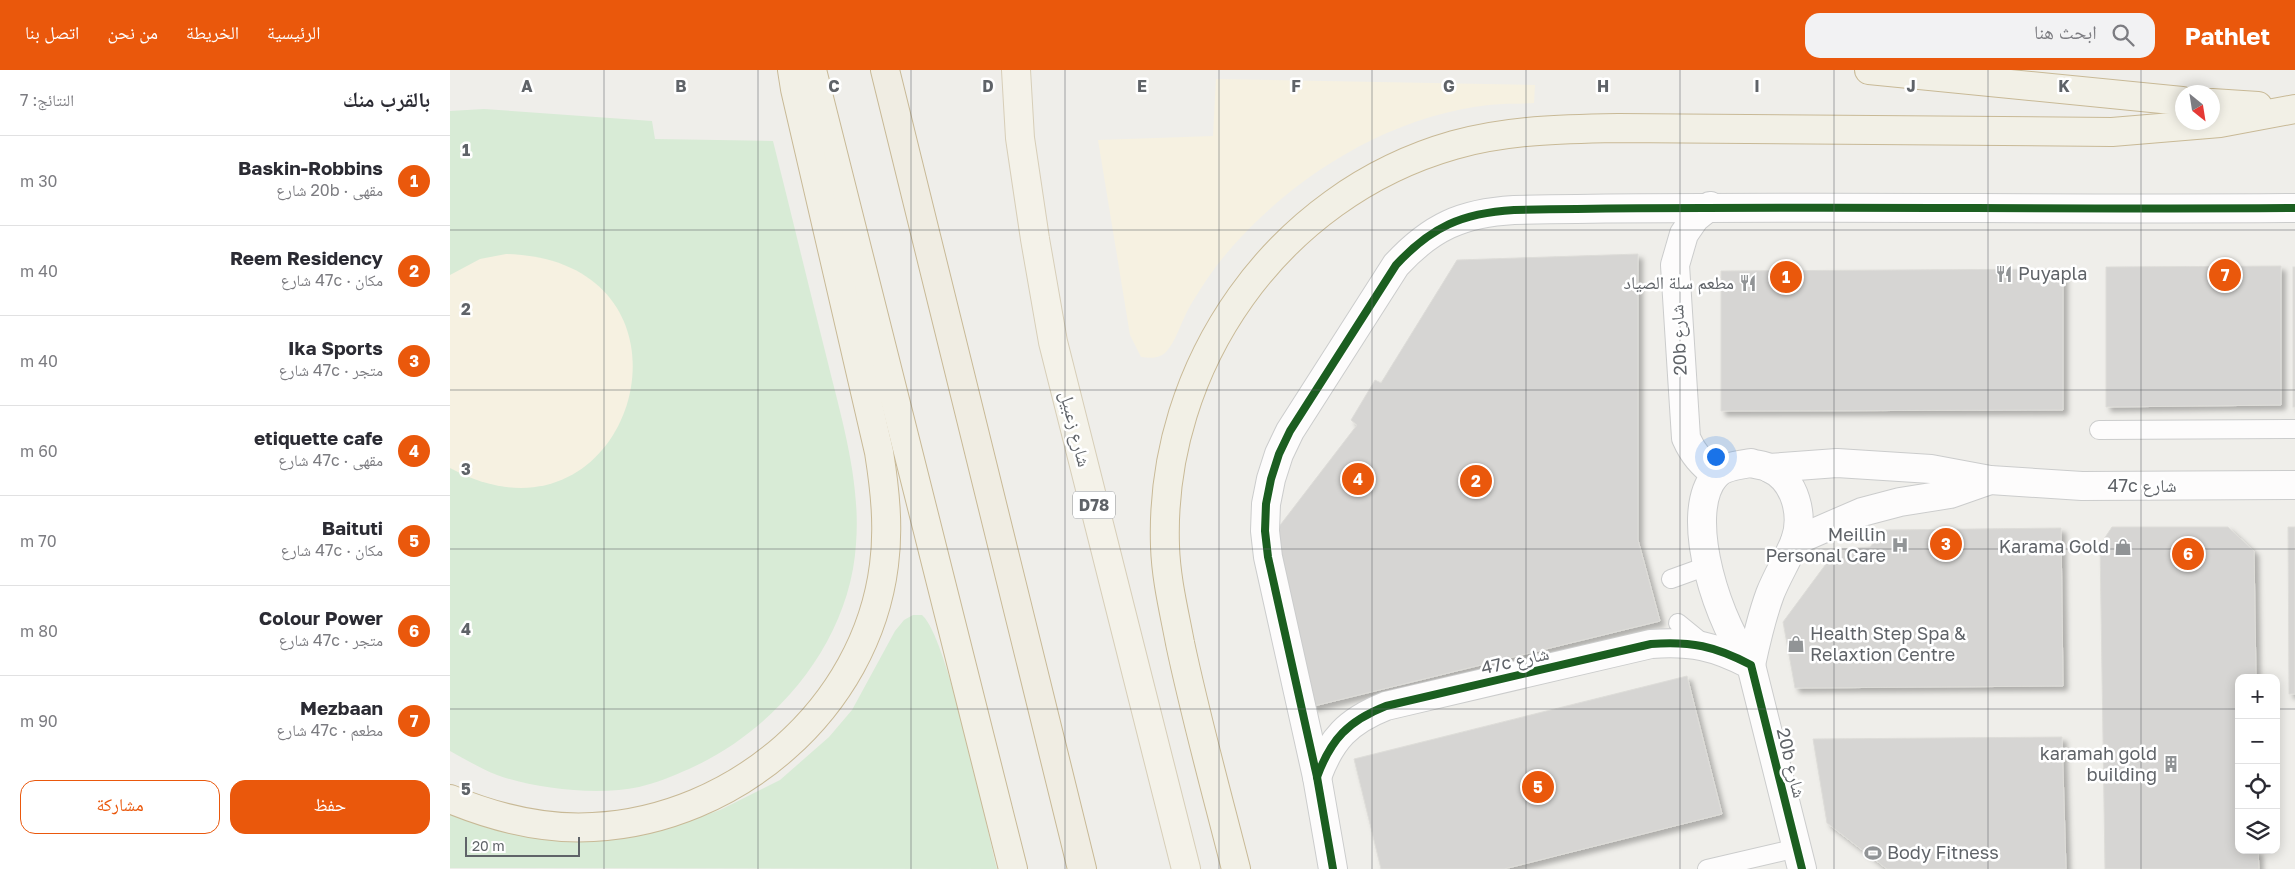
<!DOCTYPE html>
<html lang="ar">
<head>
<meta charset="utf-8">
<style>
  :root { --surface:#fff; --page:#f2f2f3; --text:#2b2b33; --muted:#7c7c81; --line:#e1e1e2; --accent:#ea580c }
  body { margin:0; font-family:"Golos Text","Noto Naskh Arabic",sans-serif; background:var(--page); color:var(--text); direction:rtl }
  .controls { position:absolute; right:15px; bottom:15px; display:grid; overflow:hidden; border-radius:10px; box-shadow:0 2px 12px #0003 }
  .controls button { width:45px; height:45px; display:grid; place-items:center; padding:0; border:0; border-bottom:1px solid var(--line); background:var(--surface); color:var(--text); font:25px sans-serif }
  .compass { position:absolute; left:1725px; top:15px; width:45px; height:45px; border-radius:50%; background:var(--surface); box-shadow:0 2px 12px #0003; rotate:150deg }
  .scale { position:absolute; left:15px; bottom:12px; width:115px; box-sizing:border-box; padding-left:5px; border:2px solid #5f6368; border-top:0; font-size:14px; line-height:18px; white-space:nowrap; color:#5f6368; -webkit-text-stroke:4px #fff; paint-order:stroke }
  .you { position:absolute; left:1265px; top:386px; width:18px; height:18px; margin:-12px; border:4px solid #fff; border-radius:50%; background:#1a73e8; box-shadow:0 0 0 8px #1a73e833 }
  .badge { display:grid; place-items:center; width:32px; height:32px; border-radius:50%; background:var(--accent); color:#fff; font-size:16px; font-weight:700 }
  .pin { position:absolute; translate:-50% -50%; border:2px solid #fff; box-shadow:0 1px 5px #0006 }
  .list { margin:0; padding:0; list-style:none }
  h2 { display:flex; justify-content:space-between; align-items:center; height:65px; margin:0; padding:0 20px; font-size:21px }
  h2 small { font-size:16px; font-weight:400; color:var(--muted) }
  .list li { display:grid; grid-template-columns:32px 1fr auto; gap:15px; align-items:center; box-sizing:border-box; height:90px; padding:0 20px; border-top:1px solid var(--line) }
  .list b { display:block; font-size:19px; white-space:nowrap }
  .list p { margin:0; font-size:16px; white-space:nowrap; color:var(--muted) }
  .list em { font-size:16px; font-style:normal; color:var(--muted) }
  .actions { display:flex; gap:10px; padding:15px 20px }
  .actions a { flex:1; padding:11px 0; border:1px solid var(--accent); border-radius:15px; text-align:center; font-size:18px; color:var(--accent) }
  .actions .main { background:var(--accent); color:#fff }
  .icon { flex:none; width:28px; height:28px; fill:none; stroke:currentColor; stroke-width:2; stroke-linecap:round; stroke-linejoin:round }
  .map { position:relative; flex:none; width:1845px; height:799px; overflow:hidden; direction:ltr }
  header { display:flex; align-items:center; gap:30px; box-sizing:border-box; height:70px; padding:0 25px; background:var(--accent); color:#fff }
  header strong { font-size:24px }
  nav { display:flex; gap:28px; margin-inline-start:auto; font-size:18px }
  .search { width:350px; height:45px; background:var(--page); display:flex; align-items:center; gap:12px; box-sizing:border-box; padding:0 18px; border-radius:15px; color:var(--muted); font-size:19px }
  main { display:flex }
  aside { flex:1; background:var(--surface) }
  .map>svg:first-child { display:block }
  .green { fill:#d8ebd6 }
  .sand { fill:#f6f1e1 }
  .building { fill:#d6d5d3; stroke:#deddd9; filter:url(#shadow) }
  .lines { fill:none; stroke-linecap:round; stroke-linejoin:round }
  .service-casing { stroke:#cbcccc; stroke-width:20 }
  .minor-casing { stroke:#cbcccc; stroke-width:30 }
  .primary-casing { stroke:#d7ceb8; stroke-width:30 }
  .trunk-casing { stroke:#c8b996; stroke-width:30 }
  .motorway-casing { stroke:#c8b996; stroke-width:30 }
  .service { stroke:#fdfcfc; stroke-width:18 }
  .minor { stroke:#fdfcfc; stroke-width:28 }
  .primary { stroke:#f4f2e9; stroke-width:28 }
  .trunk { stroke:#f2f0e6; stroke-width:28 }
  .motorway { stroke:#f0ede3; stroke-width:28 }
  .cycleway-casing { stroke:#fff; stroke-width:11 }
  .cycleway { stroke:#1b5e20; stroke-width:8 }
  .grid { fill:none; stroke:#5f6368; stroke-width:1; stroke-opacity:0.55 }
  .labels { text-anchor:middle; stroke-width:5; stroke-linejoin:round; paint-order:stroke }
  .shield { fill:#fff; stroke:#8f9295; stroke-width:1 }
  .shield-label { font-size:16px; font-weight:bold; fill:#5f6368 }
  .poi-label { font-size:18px; fill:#5f6368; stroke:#fff; text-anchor:end }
  .street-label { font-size:18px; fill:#5f6368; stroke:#fff }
  .grid-label { font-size:16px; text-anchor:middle; font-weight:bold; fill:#5f6368; stroke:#fff; stroke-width:5; stroke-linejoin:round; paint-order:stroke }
</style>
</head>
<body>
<header>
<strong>Pathlet</strong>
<div class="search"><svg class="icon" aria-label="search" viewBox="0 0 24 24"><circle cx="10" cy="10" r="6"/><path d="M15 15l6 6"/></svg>ابحث هنا</div>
<nav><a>الرئيسية</a><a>الخريطة</a><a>من نحن</a><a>اتصل بنا</a></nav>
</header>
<main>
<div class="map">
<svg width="1845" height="799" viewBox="0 0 1845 799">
  <defs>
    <filter id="shadow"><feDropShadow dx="4.5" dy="4.5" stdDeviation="2.5" flood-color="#0004"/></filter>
  </defs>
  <rect width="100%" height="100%" fill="#efeeea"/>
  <g class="green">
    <path d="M 34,39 L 202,51 L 205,69 L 323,71 C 341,142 358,214 376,285 C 391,347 411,410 406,474 C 400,572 326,660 239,699 C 223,706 206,713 189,717 C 148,726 86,719 47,705 C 31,699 15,689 0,681 L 0,41 Z"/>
    <path d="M 463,545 L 472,545 C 498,567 536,756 547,799 L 0,798 L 0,737 L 145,767 L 215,759 L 270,740 L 330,710 L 379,667 L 402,640 L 445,561 L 454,550 Z"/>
  </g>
  <g class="sand">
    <path d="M 766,9 L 1085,15 L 1084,33 C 1070,34 1054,33 1039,35 C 941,46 846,104 782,177 C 766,195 751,217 739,238 C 731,252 726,271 716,282 C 709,289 700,288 691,287 L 680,265 L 648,70 L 763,66 Z"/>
    <path d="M 56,184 C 272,190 184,498 0,398 L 0,205 L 30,189 Z"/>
  </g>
  <g class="building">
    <polygon points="1188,184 1188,470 1210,551 860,637 821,467 907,355 901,350 925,310 931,313 1007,190"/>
    <polygon points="1831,196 1831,335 1656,337 1656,197"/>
    <rect x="1843" y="197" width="2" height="140"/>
    <polygon points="1613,199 1613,340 1271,341 1271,201"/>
    <polygon points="1662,457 1778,457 1804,481 1806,608 1789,608 1789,780 1808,780 1809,799 1655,799 1650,475"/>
    <polygon points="1838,457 1845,457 1845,624 1839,624"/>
    <polygon points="1611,458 1613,616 1345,618 1333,552 1387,479 1420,477 1434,460"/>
    <polygon points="1237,606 1272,744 1054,799 931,799 904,689"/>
    <polygon points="1612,667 1616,799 1437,799 1377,753 1363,669"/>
  </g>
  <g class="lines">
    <g class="service-casing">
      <g id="service">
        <polyline points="1649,360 1845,359"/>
        <polyline points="1221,509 1257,496"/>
        <polyline points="1228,553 1255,575"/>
        <polyline points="1257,799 1347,778"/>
      </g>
    </g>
    <g class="minor-casing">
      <g id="minor">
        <path d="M 1260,136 L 1245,148 L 1234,164 L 1225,195 L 1236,368 C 1243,384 1252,394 1266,405"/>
        <path d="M 1301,393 C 1306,395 1314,395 1319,398 C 1346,410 1354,446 1345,471 C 1338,489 1327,506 1320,524 C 1312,546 1306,571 1301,595 C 1271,560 1231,446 1265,406 C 1273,396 1289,395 1301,393 Z"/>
        <polyline points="1319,398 1387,393 1481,399 1540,410 1632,416 1845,415"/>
        <polyline points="1345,471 1412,442 1450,432 1500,424 1540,410"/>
        <path d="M 867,707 C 881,669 898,651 936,636 L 1201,574 C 1241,571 1265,576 1301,595 L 1352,799"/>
        <path d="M 883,799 L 867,707 L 818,487 L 815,461 L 816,434 L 821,409 L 829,384 L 840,361 L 946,195 C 981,157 1012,143 1064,140 C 1324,135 1585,140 1845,138"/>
      </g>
    </g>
    <g class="primary-casing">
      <polyline id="primary" points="566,0 570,68 585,169 603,272 736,799"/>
    </g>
    <g class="trunk-casing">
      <g id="trunk">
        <polyline points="362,0 563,799"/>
        <polyline points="1419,0 1732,31"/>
        <polyline points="1762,33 1808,36"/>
        <path d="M 0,729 C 46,748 93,760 143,757 C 285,750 416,639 434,495 C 439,457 435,420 429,382 L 345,19 L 342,0"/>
        <path d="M 786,799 C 767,724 746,649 730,573 C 724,541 716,509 715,476 C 709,295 828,125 1004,75 C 1057,60 1112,59 1168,58 L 1662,62 L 1770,53 L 1845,39"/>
      </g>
    </g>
    <g class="motorway-casing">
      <polyline id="motorway" points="435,0 632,799"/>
    </g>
    <use href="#service" class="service"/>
    <use href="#minor" class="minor"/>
    <use href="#primary" class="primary"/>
    <use href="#trunk" class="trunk"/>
    <use href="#motorway" class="motorway"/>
    <g class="cycleway-casing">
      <g id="cycleway">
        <path d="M 867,707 C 881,669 898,651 936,636 L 1201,574 C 1241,571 1265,576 1301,595 L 1352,799"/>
        <path d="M 883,799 L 867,707 L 818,487 L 815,461 L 816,434 L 821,409 L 829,384 L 840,361 L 946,195 C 981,157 1012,143 1064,140 C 1324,135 1585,140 1845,138"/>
      </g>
    </g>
    <use href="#cycleway" class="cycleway"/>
  </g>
  <path class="grid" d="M 154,0 L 154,799M 308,0 L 308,799M 461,0 L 461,799M 615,0 L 615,799M 769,0 L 769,799M 922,0 L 922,799M 1076,0 L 1076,799M 1230,0 L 1230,799M 1384,0 L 1384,799M 1538,0 L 1538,799M 1691,0 L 1691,799M 0,160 L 1845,160M 0,320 L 1845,320M 0,479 L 1845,479M 0,639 L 1789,639M 1826,639 L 1845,639"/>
  <defs>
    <g id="restaurant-bare" transform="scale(1.35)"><path d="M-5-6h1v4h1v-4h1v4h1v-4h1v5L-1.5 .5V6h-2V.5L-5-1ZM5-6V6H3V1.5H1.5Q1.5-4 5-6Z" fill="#919496" stroke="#fff" stroke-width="2.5" paint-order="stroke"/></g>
    <g id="hospital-bare" transform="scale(1.35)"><path d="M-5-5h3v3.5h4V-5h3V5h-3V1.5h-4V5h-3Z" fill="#919496" stroke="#fff" stroke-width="2.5" paint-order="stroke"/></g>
    <g id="shop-bare" transform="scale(1.35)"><path d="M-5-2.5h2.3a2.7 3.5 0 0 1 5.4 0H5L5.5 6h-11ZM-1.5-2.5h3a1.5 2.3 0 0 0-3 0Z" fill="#919496" stroke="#fff" stroke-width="2.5" paint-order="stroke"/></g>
    <g id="building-bare" transform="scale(1.35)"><path d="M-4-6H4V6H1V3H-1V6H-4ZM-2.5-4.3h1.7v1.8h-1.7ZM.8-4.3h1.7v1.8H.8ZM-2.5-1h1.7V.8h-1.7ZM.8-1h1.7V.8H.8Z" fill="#919496" stroke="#fff" stroke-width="2.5" paint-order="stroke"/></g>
    <g id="stadium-bare" transform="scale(1.35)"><path d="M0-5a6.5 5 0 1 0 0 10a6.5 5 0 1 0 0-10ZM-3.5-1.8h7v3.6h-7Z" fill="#919496" stroke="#fff" stroke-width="2.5" paint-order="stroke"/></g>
  </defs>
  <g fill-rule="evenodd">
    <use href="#restaurant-bare" x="1554" y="204"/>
    <use href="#restaurant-bare" x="1298" y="213"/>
    <use href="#hospital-bare" x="1450" y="475"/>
    <use href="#shop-bare" x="1673" y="477"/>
    <use href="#shop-bare" x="1346" y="574"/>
    <use href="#building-bare" x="1721" y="694"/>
    <use href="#stadium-bare" x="1423" y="783"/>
  </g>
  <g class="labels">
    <rect class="shield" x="623" y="421.5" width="42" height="27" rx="4"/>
    <g class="shield-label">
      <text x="644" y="441">D78</text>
    </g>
    <g class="poi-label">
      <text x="1568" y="210" text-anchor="start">Puyapla</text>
      <text x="1284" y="219">مطعم سلة الصياد</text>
      <text x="1436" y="471">Meillin<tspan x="1436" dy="21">Personal Care</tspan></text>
      <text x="1659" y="483">Karama Gold</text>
      <text x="1360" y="570" text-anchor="start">Health Step Spa &amp;<tspan x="1360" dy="21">Relaxtion Centre</tspan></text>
      <text x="1707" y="690">karamah gold<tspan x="1707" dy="21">building</tspan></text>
      <text x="1437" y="789" text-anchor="start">Body Fitness</text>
    </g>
    <g class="street-label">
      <text transform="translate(1229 270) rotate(-93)" y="6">20b شارع</text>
      <text transform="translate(625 359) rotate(76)" y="6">شارع زعبيل</text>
      <text x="1692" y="422">47c شارع</text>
      <text transform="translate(1065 591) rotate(-13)" y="6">47c شارع</text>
      <text transform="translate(1341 693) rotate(76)" y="6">20b شارع</text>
    </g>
  </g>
  <g class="grid-label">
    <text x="77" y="22">A</text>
    <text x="231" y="22">B</text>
    <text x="384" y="22">C</text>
    <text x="538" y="22">D</text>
    <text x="692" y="22">E</text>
    <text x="846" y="22">F</text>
    <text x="999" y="22">G</text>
    <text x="1153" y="22">H</text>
    <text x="1307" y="22">I</text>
    <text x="1461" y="22">J</text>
    <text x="1614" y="22">K</text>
    <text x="16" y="86">1</text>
    <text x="16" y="245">2</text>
    <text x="16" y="405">3</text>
    <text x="16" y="565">4</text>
    <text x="16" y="725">5</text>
  </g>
</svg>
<div class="controls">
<button>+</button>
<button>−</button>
<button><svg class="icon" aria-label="locate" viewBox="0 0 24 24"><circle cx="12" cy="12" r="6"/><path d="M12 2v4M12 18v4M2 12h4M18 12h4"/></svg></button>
<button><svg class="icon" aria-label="layers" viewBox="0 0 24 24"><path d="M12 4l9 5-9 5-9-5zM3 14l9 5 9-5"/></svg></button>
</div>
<svg class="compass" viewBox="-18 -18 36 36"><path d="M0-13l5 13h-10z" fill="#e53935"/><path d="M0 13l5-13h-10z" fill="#7c7c81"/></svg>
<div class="scale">20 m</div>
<div class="you"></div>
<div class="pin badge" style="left:1336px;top:207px">1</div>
<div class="pin badge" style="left:1026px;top:411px">2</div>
<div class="pin badge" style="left:1496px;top:474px">3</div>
<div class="pin badge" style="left:908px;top:409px">4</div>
<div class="pin badge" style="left:1088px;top:717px">5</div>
<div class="pin badge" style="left:1738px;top:484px">6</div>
<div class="pin badge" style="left:1775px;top:205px">7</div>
</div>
<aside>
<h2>بالقرب منك<small>النتائج: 7</small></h2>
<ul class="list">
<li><span class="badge">1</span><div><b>Baskin-Robbins</b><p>مقهى · 20b شارع</p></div><em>30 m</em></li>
<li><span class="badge">2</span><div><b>Reem Residency</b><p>مكان · 47c شارع</p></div><em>40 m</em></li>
<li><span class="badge">3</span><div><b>Ika Sports</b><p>متجر · 47c شارع</p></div><em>40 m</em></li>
<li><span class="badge">4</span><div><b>etiquette cafe</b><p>مقهى · 47c شارع</p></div><em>60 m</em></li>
<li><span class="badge">5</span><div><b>Baituti</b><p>مكان · 47c شارع</p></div><em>70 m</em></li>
<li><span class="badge">6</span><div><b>Colour Power</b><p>متجر · 47c شارع</p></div><em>80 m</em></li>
<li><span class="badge">7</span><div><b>Mezbaan</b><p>مطعم · 47c شارع</p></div><em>90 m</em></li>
</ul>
<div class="actions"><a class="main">حفظ</a><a>مشاركة</a></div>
</aside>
</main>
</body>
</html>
